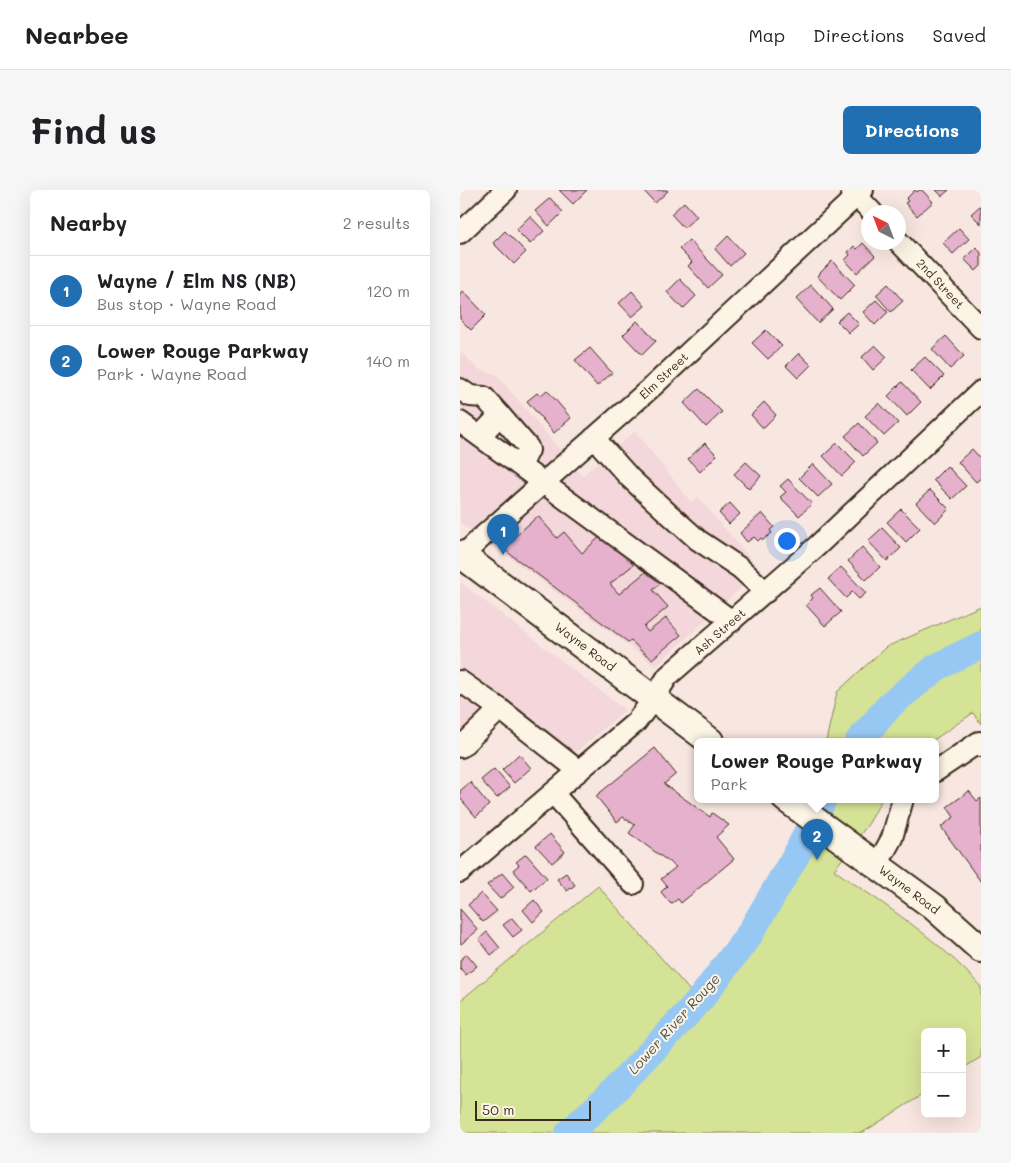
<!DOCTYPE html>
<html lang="en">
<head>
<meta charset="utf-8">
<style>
  :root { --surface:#fff; --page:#f6f6f6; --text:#202124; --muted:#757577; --line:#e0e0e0; --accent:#1f6fb2 }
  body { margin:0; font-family:Mali,sans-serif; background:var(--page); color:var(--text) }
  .controls { position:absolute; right:15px; bottom:15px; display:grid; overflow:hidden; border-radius:8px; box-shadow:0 5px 20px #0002 }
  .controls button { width:45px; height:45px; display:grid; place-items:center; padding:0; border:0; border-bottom:1px solid var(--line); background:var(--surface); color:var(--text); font:25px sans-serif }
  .compass { position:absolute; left:401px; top:15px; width:45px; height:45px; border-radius:50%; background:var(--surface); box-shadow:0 5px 20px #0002; rotate:318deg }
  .scale { position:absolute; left:15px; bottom:12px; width:116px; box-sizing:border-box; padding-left:5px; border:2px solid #3b2a1e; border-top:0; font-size:14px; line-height:18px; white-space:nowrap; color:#3b2a1e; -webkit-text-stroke:4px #fcf5e5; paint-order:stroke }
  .you { position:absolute; left:326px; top:350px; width:18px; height:18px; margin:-12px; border:4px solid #fff; border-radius:50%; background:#1a73e8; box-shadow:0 0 0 8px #1a73e833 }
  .badge { display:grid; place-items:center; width:32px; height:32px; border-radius:50%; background:var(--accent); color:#fff; font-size:16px; font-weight:700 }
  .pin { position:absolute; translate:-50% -41px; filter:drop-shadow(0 1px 2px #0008) }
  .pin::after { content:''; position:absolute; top:26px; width:18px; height:15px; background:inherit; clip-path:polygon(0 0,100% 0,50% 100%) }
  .popup { position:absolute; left:234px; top:548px; width:245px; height:65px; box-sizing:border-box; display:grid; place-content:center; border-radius:8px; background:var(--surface); filter:drop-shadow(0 1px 4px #0005); font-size:16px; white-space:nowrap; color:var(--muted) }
  .popup b { font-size:19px; color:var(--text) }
  .popup::after { content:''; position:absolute; left:50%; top:100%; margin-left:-10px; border:10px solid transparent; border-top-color:var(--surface) }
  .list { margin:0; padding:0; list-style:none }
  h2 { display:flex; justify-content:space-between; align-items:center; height:65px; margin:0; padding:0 20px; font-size:21px }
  h2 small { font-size:16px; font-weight:400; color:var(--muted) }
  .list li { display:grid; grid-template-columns:32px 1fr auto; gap:15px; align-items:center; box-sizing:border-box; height:70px; padding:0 20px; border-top:1px solid var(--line) }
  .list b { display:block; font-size:19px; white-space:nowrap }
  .list p { margin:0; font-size:16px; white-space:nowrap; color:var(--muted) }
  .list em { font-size:16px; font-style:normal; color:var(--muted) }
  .map { position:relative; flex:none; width:521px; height:943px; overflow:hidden; border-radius:8px }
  header { display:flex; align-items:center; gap:30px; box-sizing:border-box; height:70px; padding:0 25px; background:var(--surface); border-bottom:1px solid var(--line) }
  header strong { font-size:24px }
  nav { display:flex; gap:28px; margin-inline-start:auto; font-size:18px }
  .intro { display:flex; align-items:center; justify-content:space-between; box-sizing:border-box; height:120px; padding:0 30px }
  h1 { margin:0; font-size:35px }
  .button { padding:12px 22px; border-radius:8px; background:var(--accent); color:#fff; font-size:18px; font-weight:700 }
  main { display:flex; gap:30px; padding:0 30px }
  aside { flex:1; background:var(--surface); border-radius:8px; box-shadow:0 5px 20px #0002 }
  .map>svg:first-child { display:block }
  .built { fill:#f3d7da }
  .green { fill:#d5e396; stroke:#88865a }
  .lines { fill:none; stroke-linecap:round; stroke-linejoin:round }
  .river { stroke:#97c8f3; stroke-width:28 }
  .building { fill:#e6b1cc; stroke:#3b2a1e }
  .minor-casing { stroke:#3b2a1e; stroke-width:24 }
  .major-casing { stroke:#3b2a1e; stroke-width:30 }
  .minor { stroke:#fcf5e5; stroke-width:20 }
  .major { stroke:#fcf5e5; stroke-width:26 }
  .labels { text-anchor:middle; stroke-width:4; stroke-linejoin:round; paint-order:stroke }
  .street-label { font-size:12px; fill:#3b2a1e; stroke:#fcf5e5 }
  .water-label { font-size:14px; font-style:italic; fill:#525253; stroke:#fcf5e5 }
</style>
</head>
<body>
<header>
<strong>Nearbee</strong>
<nav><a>Map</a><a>Directions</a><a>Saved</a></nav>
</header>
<div class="intro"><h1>Find us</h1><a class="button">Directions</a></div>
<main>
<aside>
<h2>Nearby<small>2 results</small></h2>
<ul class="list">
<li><span class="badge">1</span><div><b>Wayne / Elm NS (NB)</b><p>Bus stop · Wayne Road</p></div><em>120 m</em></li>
<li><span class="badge">2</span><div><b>Lower Rouge Parkway</b><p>Park · Wayne Road</p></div><em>140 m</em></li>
</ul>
</aside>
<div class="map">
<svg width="521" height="943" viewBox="0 0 521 943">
  <rect width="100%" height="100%" fill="#f8e7e0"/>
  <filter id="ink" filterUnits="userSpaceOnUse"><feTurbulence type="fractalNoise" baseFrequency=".02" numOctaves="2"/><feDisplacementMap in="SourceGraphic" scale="10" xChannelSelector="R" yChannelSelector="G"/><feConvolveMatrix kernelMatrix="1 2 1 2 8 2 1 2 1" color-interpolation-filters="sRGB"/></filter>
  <g filter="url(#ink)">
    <g class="built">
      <polygon points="0,161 18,179 37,185 122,286 175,241 231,312 238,307 300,380 196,476 22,347 0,333"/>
      <polygon points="0,392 165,520 99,577 39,529 0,562"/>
    </g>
    <g class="green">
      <polygon points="521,416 521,534 513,523 472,551 366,551 377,502 426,457"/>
      <path d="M 362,609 L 422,609 L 409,633 L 374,680 C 425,715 480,750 521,797 L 521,867 L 502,879 L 502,842 L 465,842 L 465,903 L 402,943 L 0,943 L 0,811 L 138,696 L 239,811 L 289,745 L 339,660 Z"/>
    </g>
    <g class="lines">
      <g class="river">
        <polyline points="399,551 432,513 477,477 521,455"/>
        <polyline points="109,943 152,903 239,811 289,745 339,660 363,609"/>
      </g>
    </g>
    <g class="building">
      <polygon points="99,0 127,0 113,14"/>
      <polygon points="183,0 207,0 208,1 195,13"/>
      <polygon points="455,0 457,2 459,0 462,0 473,12 457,26 445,13 448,11 446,9"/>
      <polygon points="476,0 489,0 482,6"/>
      <polygon points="90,8 103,22 89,36 75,21"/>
      <polygon points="224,12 237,26 224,38 211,24"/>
      <polygon points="521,15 521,34 511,24"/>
      <polygon points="70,26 84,41 70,54 56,40"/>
      <polygon points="499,38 509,49 493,64 483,53"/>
      <polygon points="45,41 66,62 54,74 33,53"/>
      <polygon points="268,46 284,63 270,76 255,59"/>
      <polygon points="229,50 262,85 248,98 228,76 232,72 219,59"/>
      <polygon points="403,53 415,66 397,83 385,70 390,65 388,62 394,56 397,59"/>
      <polygon points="516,57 521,63 521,76 516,81 504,69"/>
      <polygon points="372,71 395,95 380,110 357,86"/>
      <polygon points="220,89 236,106 223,119 207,102"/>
      <polygon points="428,94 443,111 431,122 416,105"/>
      <polygon points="351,95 373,119 358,133 336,109"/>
      <polygon points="3,101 26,125 11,140 0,129 0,103"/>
      <polygon points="172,101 185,116 172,127 159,113"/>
      <polygon points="416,110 428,122 415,135 403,122"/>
      <polygon points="387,122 399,134 389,143 377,131"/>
      <polygon points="177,131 196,151 182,165 163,145"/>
      <polygon points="306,140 322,156 308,169 292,153"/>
      <polygon points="486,146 504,166 490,179 472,159"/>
      <polygon points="415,155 427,167 413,180 402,167"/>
      <polygon points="130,158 152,183 137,196 115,170"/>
      <polygon points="339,163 351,175 338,188 326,176"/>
      <polygon points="465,167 484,186 470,200 451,180"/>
      <polygon points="442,192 461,212 447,226 428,206"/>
      <polygon points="239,199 262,222 246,237 224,213"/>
      <polygon points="87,200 111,228 94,243 67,211 77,203 80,206"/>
      <polygon points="304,212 316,225 303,238 291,225"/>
      <polygon points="419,213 438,233 424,246 405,226"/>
      <polygon points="399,233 417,253 403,266 385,246"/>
      <polygon points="245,253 257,265 240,282 228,269"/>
      <polygon points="377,253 396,272 382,286 363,266"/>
      <polygon points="512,259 521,269 521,288 516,292 498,272"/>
      <polygon points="286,272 301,286 289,299 274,284"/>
      <polygon points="353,274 372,294 358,307 339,288"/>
      <polygon points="487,276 506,296 492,309 473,290"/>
      <polygon points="328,289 352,314 339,326 320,307 326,302 320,296"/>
      <polygon points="470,300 489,319 475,333 456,313"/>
      <polygon points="270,313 280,324 269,334 259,323"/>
      <polygon points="441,319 460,338 446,352 427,332"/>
      <polygon points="302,323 314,337 310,340 312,343 303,350 301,348 298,351 294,347 287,352 280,343"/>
      <polygon points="78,326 97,348 104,342 122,363 143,344 164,363 173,375 150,394 159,404 189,379 201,393 193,400 208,417 184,437 188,442 206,428 221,445 192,469 181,461 171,450 168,452 42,358"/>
      <polygon points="422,338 441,358 427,371 408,351"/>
      <polygon points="402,357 420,377 406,390 388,371"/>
      <polygon points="381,377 406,403 399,409 392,402 386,408 368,389"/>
      <polygon points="360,398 381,422 365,436 346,415 353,408 351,405"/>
      <polygon points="195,558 216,584 204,594 250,627 252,623 269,635 256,647 274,669 221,713 218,709 211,714 201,702 207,696 201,689 216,677 169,643 175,635 163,627 157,632 136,606"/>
      <polygon points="59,564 71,578 54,593 42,580"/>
      <polygon points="34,579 50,597 37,608 21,590"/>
      <polygon points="10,592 29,615 16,627 0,608 0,601"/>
      <polygon points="509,601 517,611 521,608 521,692 481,637 494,627 487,617"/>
      <polygon points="90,644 105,662 92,673 76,656"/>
      <polygon points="66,664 87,688 71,701 53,680 59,675 56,672"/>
      <polygon points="42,683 54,697 40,709 27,695"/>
      <polygon points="106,683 115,695 107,701 97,689"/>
      <polygon points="21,703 37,721 23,732 8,715"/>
      <polygon points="74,710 84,722 73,732 63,720"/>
      <polygon points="0,719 18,740 1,754 0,752"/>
      <polygon points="52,728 62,740 53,747 43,735"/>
      <polygon points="27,742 40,758 31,765 19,749"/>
      <polygon points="7,764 17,776 6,785 0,778 0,770"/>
    </g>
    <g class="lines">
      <g class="minor-casing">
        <g id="minor">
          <polyline points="391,0 412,22"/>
          <polyline points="0,43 46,0"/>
          <polyline points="438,51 521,138"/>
          <polyline points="0,199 10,206 24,207 40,225"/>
          <polyline points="0,232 272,431"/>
          <polyline points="20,246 40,225 68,257 69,260 61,276"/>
          <polyline points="134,248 170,288 209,324 238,350 280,378 306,402"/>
          <polyline points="0,368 22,347 193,196 403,0"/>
          <polyline points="0,491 40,519 119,581"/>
          <polyline points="0,556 1,557 40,519"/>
          <polyline points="476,581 519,552 521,556"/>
          <polyline points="93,603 173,694"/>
          <polyline points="417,675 432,648 443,609"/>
          <polyline points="0,682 176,532 194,508 208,486 356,357 521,201"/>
        </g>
      </g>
      <g class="major-casing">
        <g id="major">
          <polyline points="0,364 250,551"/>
          <polyline points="326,609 474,717 521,759"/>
        </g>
      </g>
      <use href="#minor" class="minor"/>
      <use href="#major" class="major"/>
    </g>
  </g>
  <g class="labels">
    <g class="street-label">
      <text transform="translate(480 94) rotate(47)" y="4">2nd Street</text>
      <text transform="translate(204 186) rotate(-43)" y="4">Elm Street</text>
      <text transform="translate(260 442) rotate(-41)" y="4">Ash Street</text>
      <text transform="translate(125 457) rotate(37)" y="4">Wayne Road</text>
      <text transform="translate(449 700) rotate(37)" y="4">Wayne Road</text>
    </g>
    <g class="water-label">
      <text transform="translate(214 834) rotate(-48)" y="5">Lower River Rouge</text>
    </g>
  </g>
</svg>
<div class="controls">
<button>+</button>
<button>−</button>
</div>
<svg class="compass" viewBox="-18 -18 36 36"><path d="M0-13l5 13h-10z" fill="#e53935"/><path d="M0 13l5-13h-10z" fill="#757577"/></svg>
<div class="scale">50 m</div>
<div class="you"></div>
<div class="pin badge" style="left:43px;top:365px">1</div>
<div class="pin badge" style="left:357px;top:670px">2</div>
<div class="popup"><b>Lower Rouge Parkway</b>Park</div>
</div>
</main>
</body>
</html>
